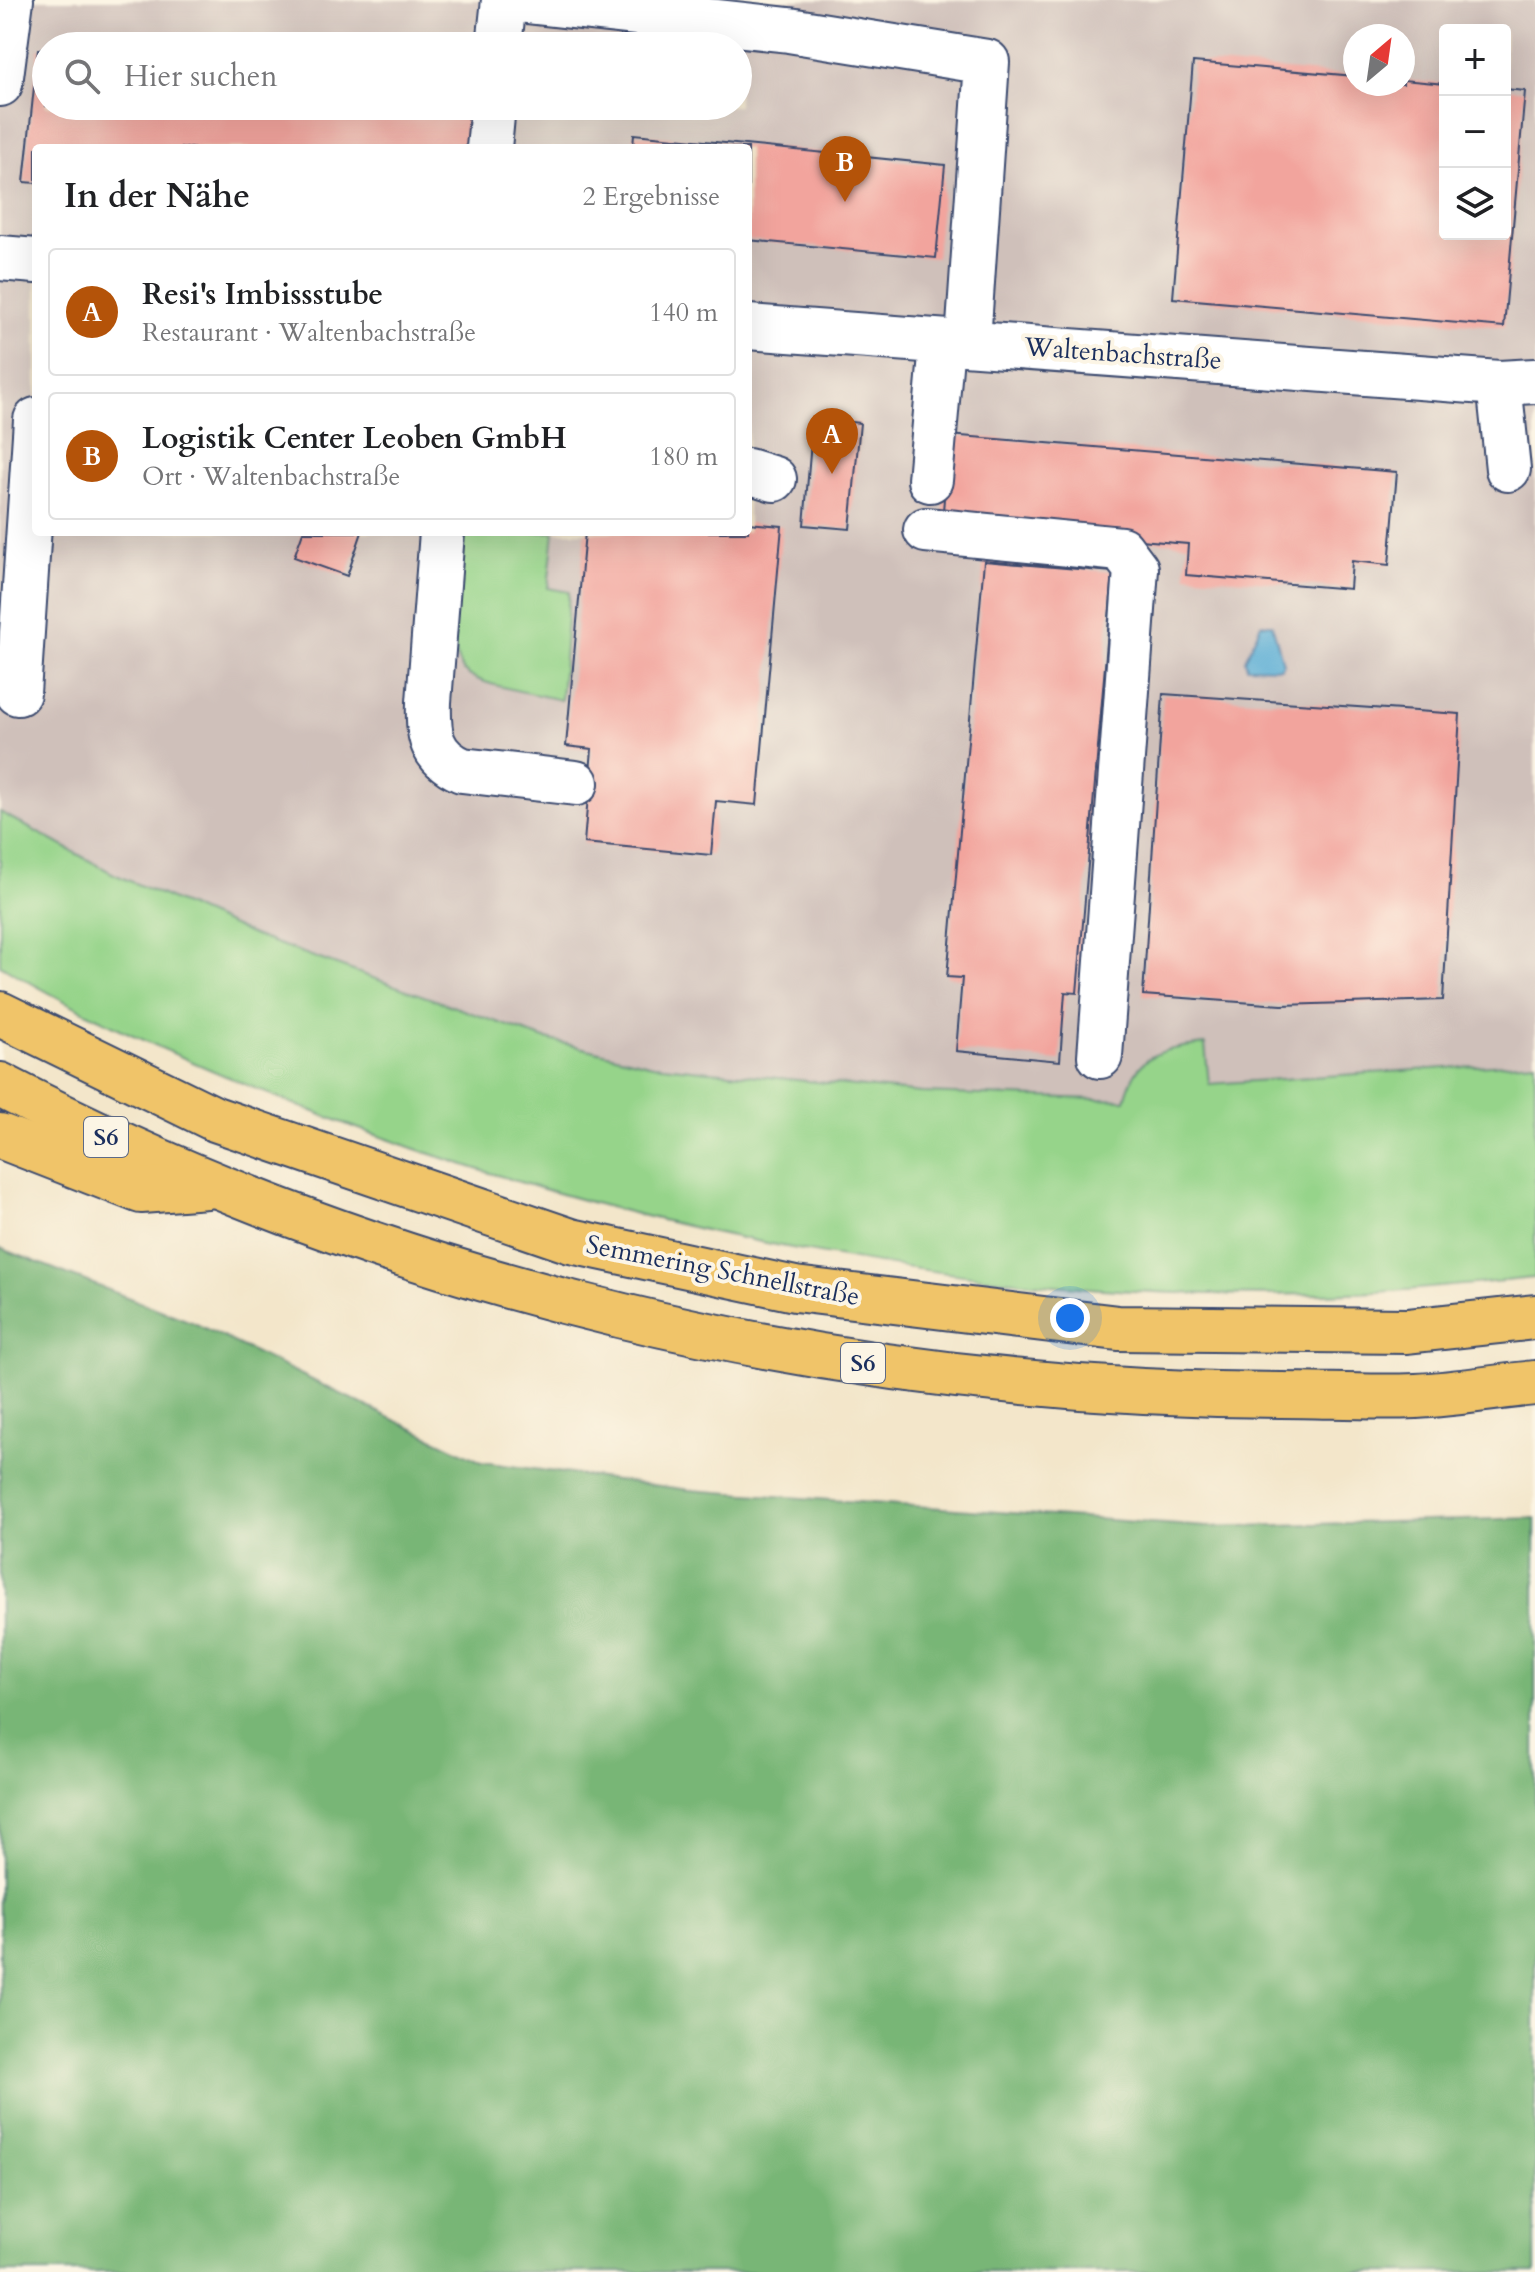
<!DOCTYPE html>
<html lang="de">
<head>
<meta charset="utf-8">
<style>
  :root { --surface:#fff; --page:#f2f2f2; --text:#202124; --muted:#757577; --line:#e0e0e0; --accent:#b45309 }
  body { margin:0; font-family:Cardo,serif; background:var(--page); color:var(--text) }
  .controls { position:absolute; right:24px; top:24px; display:grid; overflow:hidden; border-radius:8px; box-shadow:0 8px 32px #0002 }
  .controls button { width:72px; height:72px; display:grid; place-items:center; padding:0; border:0; border-bottom:2px solid var(--line); background:var(--surface); color:var(--text); font:40px sans-serif }
  .compass { position:absolute; left:1343px; top:24px; width:72px; height:72px; border-radius:50%; background:var(--surface); box-shadow:0 8px 32px #0002; rotate:29deg }
  .you { position:absolute; left:1070px; top:1318px; width:28px; height:28px; margin:-20px; border:6px solid #fff; border-radius:50%; background:#1a73e8; box-shadow:0 0 0 12px #1a73e833 }
  .badge { display:grid; place-items:center; width:52px; height:52px; border-radius:50%; background:var(--accent); color:#fff; font-size:26px; font-weight:700 }
  .pin { position:absolute; translate:-50% -66px; filter:drop-shadow(0 2px 4px #0008) }
  .pin::after { content:''; position:absolute; top:42px; width:28px; height:24px; background:inherit; clip-path:polygon(0 0,100% 0,50% 100%) }
  .list { margin:0; padding:0; list-style:none }
  h2 { display:flex; justify-content:space-between; align-items:center; height:104px; margin:0; padding:0 32px; font-size:34px }
  h2 small { font-size:26px; font-weight:400; color:var(--muted) }
  .list li { display:grid; grid-template-columns:52px 1fr auto; gap:24px; align-items:center; box-sizing:border-box; height:128px; margin:0 16px 16px; padding:0 16px; border:2px solid var(--line); border-radius:8px }
  .list b { display:block; font-size:30px; white-space:nowrap }
  .list p { margin:0; font-size:26px; white-space:nowrap; color:var(--muted) }
  .list em { font-size:26px; font-style:normal; color:var(--muted) }
  .icon { flex:none; width:44px; height:44px; fill:none; stroke:currentColor; stroke-width:2; stroke-linecap:round; stroke-linejoin:round }
  .map { position:relative; flex:none; width:1535px; height:2272px; overflow:hidden }
  .search { position:absolute; background:var(--surface); box-shadow:0 8px 32px #0002; left:32px; top:32px; width:720px; height:88px; display:flex; align-items:center; gap:20px; box-sizing:border-box; padding:0 28px; border-radius:44px; color:var(--muted); font-size:30px }
  .panel { position:absolute; background:var(--surface); box-shadow:0 8px 32px #0002; left:32px; top:144px; width:720px; height:392px; border-radius:8px }
  .map>svg:first-child { display:block }
  .industrial { fill:#cfc0ba; fill-rule:evenodd }
  .green { fill:#96d48a; stroke:#588274; stroke-width:2 }
  .forest { fill:#78b676; stroke:#4a726a; stroke-width:2 }
  .water { fill:#5aadd5; stroke:#3a6e9a; stroke-width:2 }
  .building { fill:#f2a49d }
  .lines { fill:none; stroke-linecap:round; stroke-linejoin:round }
  .minor-casing { stroke:#3b4a6e; stroke-width:48 }
  .highway-casing { stroke:#3b4a6e; stroke-width:48 }
  .minor { stroke:#fff; stroke-width:44 }
  .highway { stroke:#f0c469; stroke-width:44 }
  .labels { text-anchor:middle; stroke-width:8; stroke-linejoin:round; paint-order:stroke }
  .shield { fill:#fcf5e5; stroke:#5e6a86; stroke-width:2 }
  .shield-label { font-size:24px; font-weight:bold; fill:#1b2f5e }
  .street-label { font-size:26px; fill:#1b2f5e; stroke:#fcf5e5 }
</style>
</head>
<body>
<div class="map">
<svg width="1535" height="2272" viewBox="0 0 1535 2272">
  <rect width="100%" height="100%" fill="#fcf5e5"/>
  <filter id="ink" filterUnits="userSpaceOnUse"><feTurbulence type="fractalNoise" baseFrequency=".0125" numOctaves="2"/><feDisplacementMap in="SourceGraphic" scale="16" xChannelSelector="R" yChannelSelector="G"/><feConvolveMatrix kernelMatrix="1 2 1 2 8 2 1 2 1" color-interpolation-filters="sRGB"/></filter>
  <filter id="wash" filterUnits="userSpaceOnUse"><feTurbulence type="fractalNoise" baseFrequency=".006" numOctaves="4" result="noise"/><feDisplacementMap in="SourceGraphic" scale="32" xChannelSelector="R" yChannelSelector="G"/><feGaussianBlur stdDeviation="1.8" result="paint"/><feColorMatrix in="noise" values="0 0 0 0 0 0 0 0 0 0 0 0 0 0 0 0 0 1.4 0 .05"/><feComposite in="paint" operator="in"/></filter>
  <g filter="url(#wash)">
    <rect width="100%" height="100%" fill="#f3e6ca"/>
    <path class="industrial" d="M 0,0 L 1535,0 L 1535,1062 L 1208,1084 L 1205,1045 L 1128,1087 L 1126,1100 L 922,1093 L 653,1065 L 542,1038 L 255,936 L 114,874 L 0,812 ZM 1445,30 L 1505,30 L 1505,234 L 1445,234 ZM 1355,36 L 1403,36 L 1403,84 L 1355,84 ZM 46,46 L 738,46 L 738,106 L 46,106 ZM 36,148 L 748,148 L 748,532 L 36,532 Z"/>
    <g class="green">
      <path d="M 466,532 L 554,532 L 548,588 L 569,592 L 561,700 C 539,694 480,686 465,672 C 442,651 460,561 466,532 Z"/>
      <path d="M 0,812 L 114,874 L 255,936 L 542,1038 L 653,1065 L 922,1093 L 1125,1100 C 1137,1051 1161,1050 1205,1044 L 1209,1084 L 1535,1062 L 1535,1278 C 1482,1283 1429,1289 1376,1292 C 1018,1310 628,1236 296,1105 C 194,1064 94,1021 0,965 Z"/>
    </g>
    <polygon class="forest" points="0,1248 194,1323 482,1462 690,1490 1207,1527 1535,1518 1535,2272 0,2272"/>
    <polygon class="water" points="1261,624 1272,624 1283,663 1281,668 1247,667 1245,660"/>
    <g id="blocks">
      <g class="building">
        <polygon points="38,49 46,50 46,106 449,106 484,110 480,148 36,148 36,183 24,182"/>
        <polygon points="1193,62 1355,76 1355,84 1403,84 1403,80 1445,84 1445,234 1505,234 1505,89 1525,91 1504,327 1173,298"/>
        <polygon points="634,134 945,165 936,258 748,240 748,148 633,148"/>
        <polygon points="813,418 860,423 850,529 804,525"/>
        <polygon points="949,435 1397,472 1389,565 1352,561 1350,589 1186,575 1188,544 942,524"/>
        <polygon points="748,523 782,526 757,805 716,801 711,855 584,843 592,749 566,746 585,532 748,532"/>
        <polygon points="303,532 362,532 347,576 294,557"/>
        <polygon points="984,561 1113,572 1077,993 1065,992 1060,1061 956,1051 962,978 947,977"/>
        <polygon points="1163,694 1460,714 1443,1000 1282,1005 1143,995"/>
      </g>
    </g>
  </g>
  <g filter="url(#ink)">
    <use href="#blocks" fill-opacity="0" stroke="#3b4a6e" stroke-width="2"/>
    <g class="lines">
      <g class="minor-casing">
        <g id="minor">
          <polyline points="517,0 789,30 987,62 968,341"/>
          <polyline points="499,46 504,0"/>
          <polyline points="0,84 11,0"/>
          <polyline points="489,148 493,106"/>
          <polyline points="0,258 36,261"/>
          <polyline points="748,327 1499,383 1535,381"/>
          <polyline points="1499,383 1508,469"/>
          <polyline points="748,471 774,479"/>
          <polyline points="930,480 942,344"/>
          <polyline points="926,530 1121,549 1136,569 1100,1056"/>
          <path d="M 442,532 L 429,702 C 428,734 430,756 462,770 L 576,783"/>
          <polyline points="18,693 36,420"/>
        </g>
      </g>
      <g class="highway-casing">
        <g id="highway">
          <polyline points="0,1014 215,1119 571,1241 795,1289 1118,1328 1407,1331 1535,1317"/>
          <path d="M 0,1085 C 395,1290 837,1392 1281,1395 C 1326,1395 1371,1398 1416,1396 C 1456,1394 1496,1387 1535,1383"/>
          <polyline points="0,1136 141,1191 207,1186"/>
        </g>
      </g>
      <use href="#minor" class="minor"/>
      <use href="#highway" class="highway"/>
    </g>
  </g>
  <g class="labels">
    <g class="shield">
      <rect x="84" y="1117" width="44" height="40" rx="6"/>
      <rect x="841" y="1343" width="44" height="40" rx="6"/>
    </g>
    <g class="shield-label">
      <text x="106" y="1145">S6</text>
      <text x="863" y="1371">S6</text>
    </g>
    <g class="street-label">
      <text transform="translate(1123 353) rotate(4)" y="9">Waltenbachstraße</text>
      <text transform="translate(723 1270) rotate(11)" y="9">Semmering Schnellstraße</text>
    </g>
  </g>
</svg>
<div class="controls">
<button>+</button>
<button>−</button>
<button><svg class="icon" aria-label="layers" viewBox="0 0 24 24"><path d="M12 4l9 5-9 5-9-5zM3 14l9 5 9-5"/></svg></button>
</div>
<svg class="compass" viewBox="-18 -18 36 36"><path d="M0-13l5 13h-10z" fill="#e53935"/><path d="M0 13l5-13h-10z" fill="#757577"/></svg>
<div class="you"></div>
<div class="pin badge" style="left:832px;top:474px">A</div>
<div class="pin badge" style="left:845px;top:202px">B</div>
<div class="search"><svg class="icon" aria-label="search" viewBox="0 0 24 24"><circle cx="10" cy="10" r="6"/><path d="M15 15l6 6"/></svg>Hier suchen</div>
<section class="panel">
<h2>In der Nähe<small>2 Ergebnisse</small></h2>
<ul class="list">
<li><span class="badge">A</span><div><b>Resi's Imbissstube</b><p>Restaurant · Waltenbachstraße</p></div><em>140 m</em></li>
<li><span class="badge">B</span><div><b>Logistik Center Leoben GmbH</b><p>Ort · Waltenbachstraße</p></div><em>180 m</em></li>
</ul>
</section>
</div>
</body>
</html>
